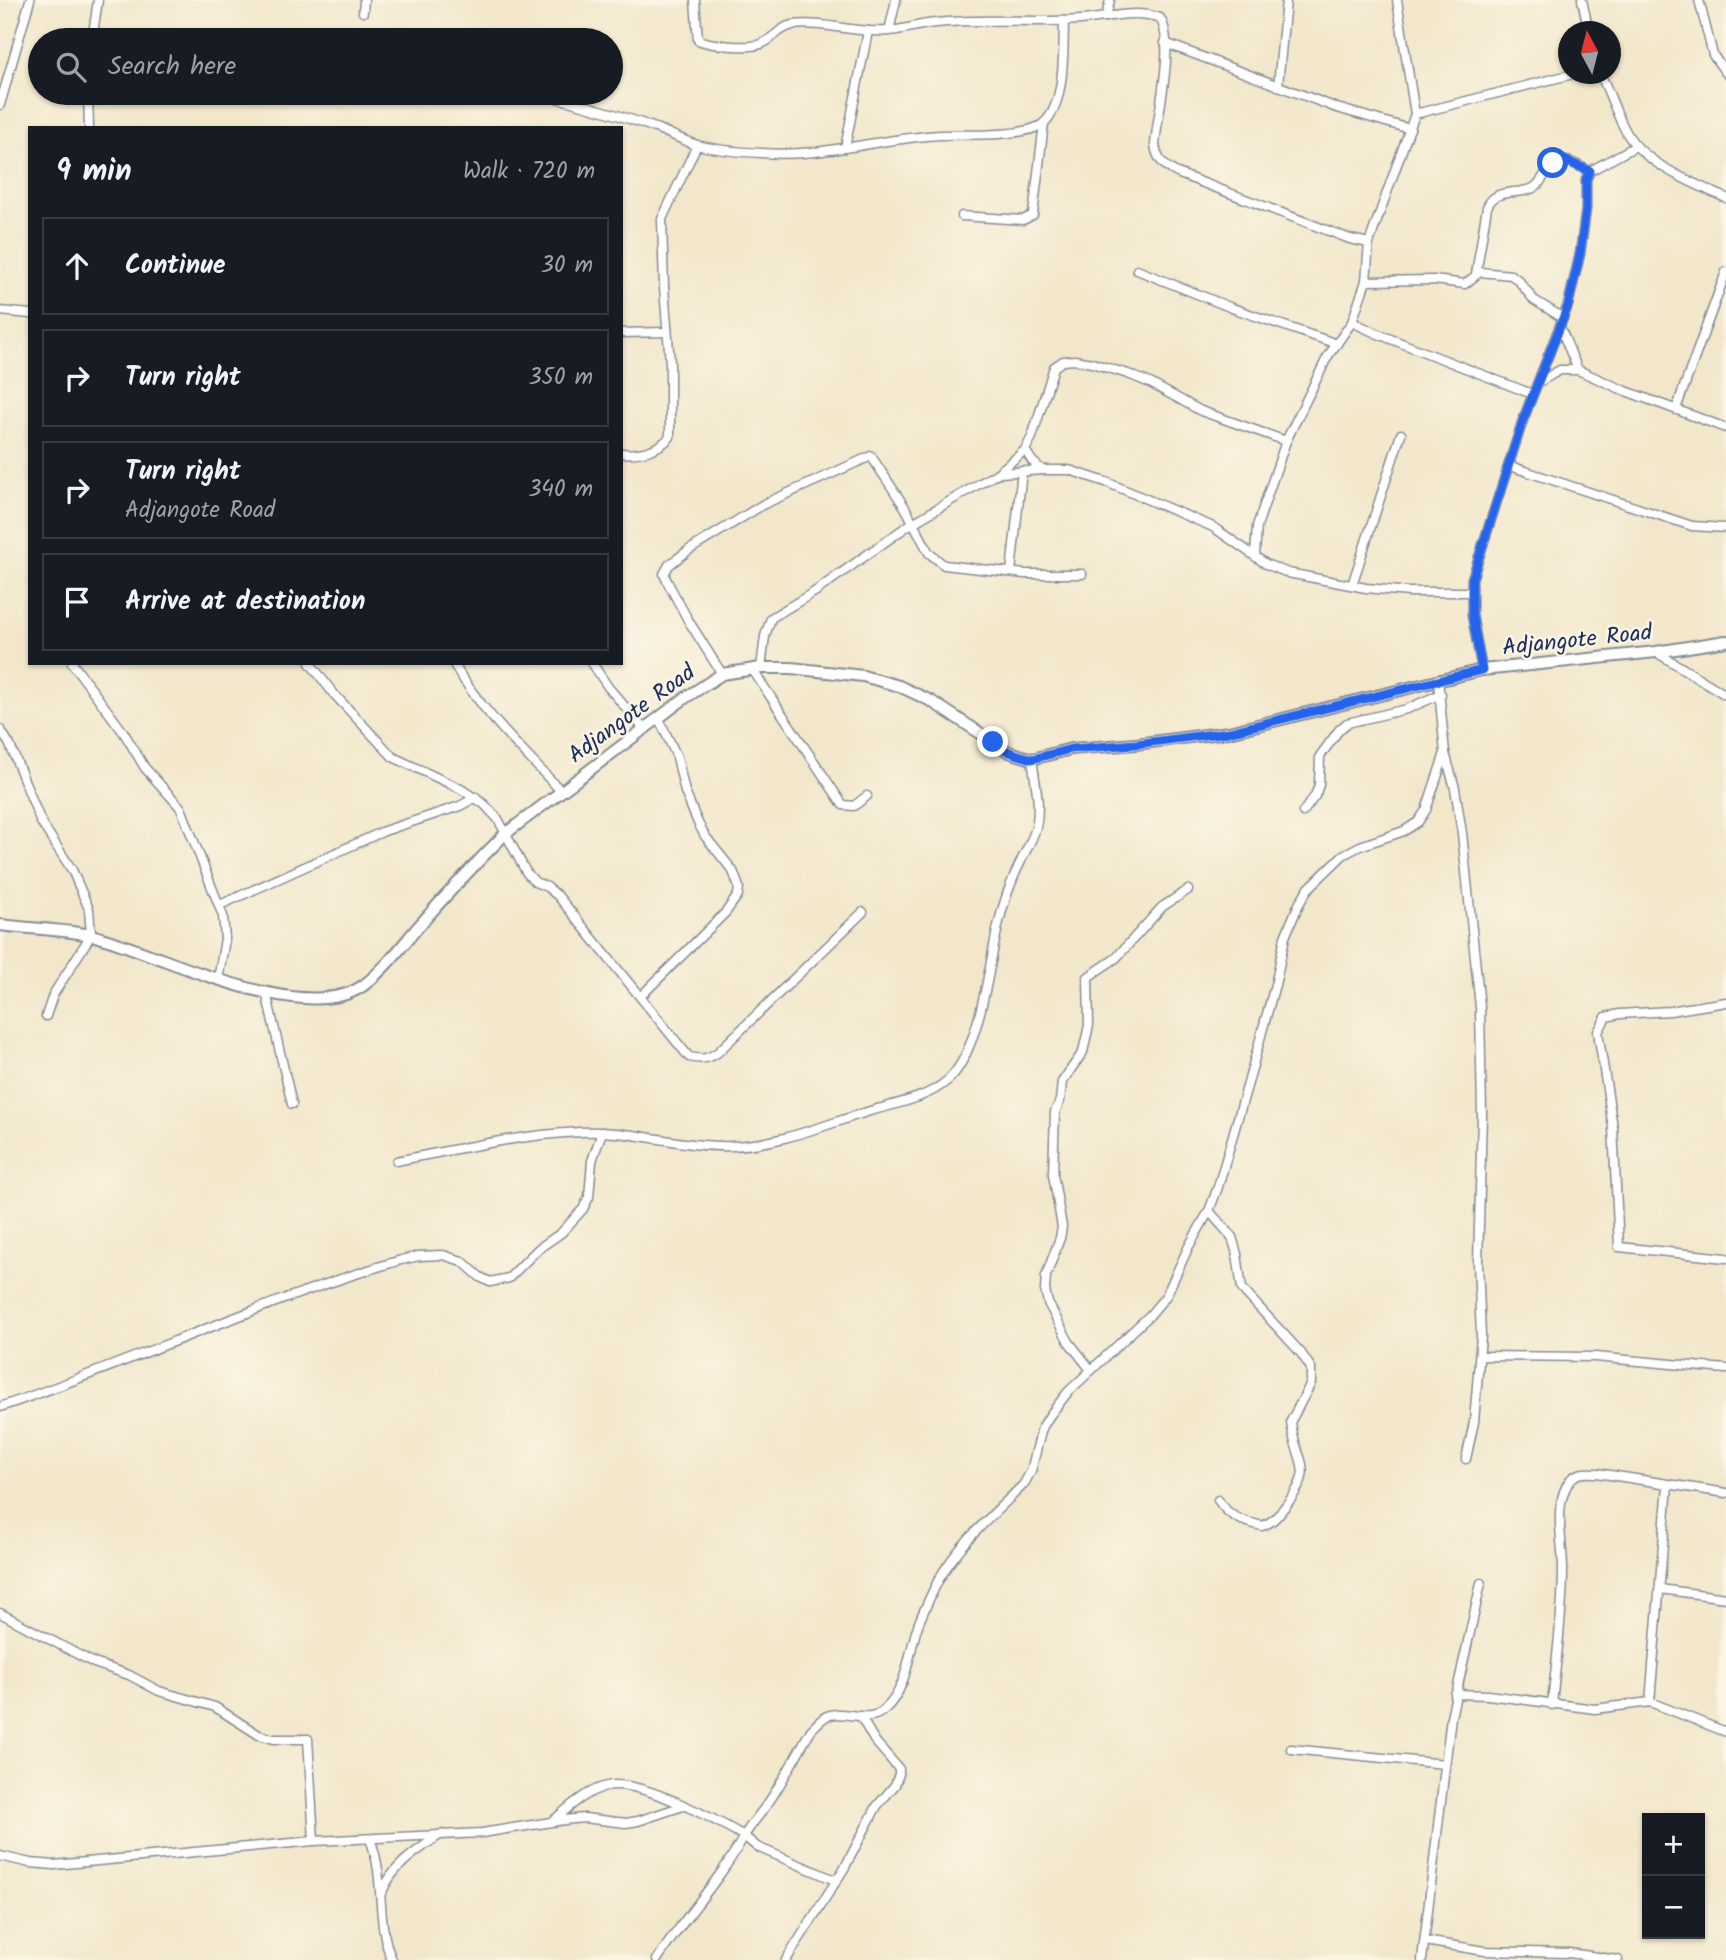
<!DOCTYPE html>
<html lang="en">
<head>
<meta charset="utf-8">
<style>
  :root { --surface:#171b24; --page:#20242c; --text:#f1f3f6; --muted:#9ea1a6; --line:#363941 }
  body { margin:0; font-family:Kalam,sans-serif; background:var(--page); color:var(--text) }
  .controls { position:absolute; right:21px; bottom:21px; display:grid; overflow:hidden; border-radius:0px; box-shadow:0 2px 5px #0004 }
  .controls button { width:63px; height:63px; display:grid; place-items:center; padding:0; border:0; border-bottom:2px solid var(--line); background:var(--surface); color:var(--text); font:35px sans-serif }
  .compass { position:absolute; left:1558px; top:21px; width:63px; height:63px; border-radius:50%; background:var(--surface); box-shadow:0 2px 5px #0004; rotate:353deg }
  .stop { position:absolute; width:21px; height:21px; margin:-16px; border:5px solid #2563eb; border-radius:50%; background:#fff }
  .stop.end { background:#2563eb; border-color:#fff; box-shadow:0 2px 7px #0008 }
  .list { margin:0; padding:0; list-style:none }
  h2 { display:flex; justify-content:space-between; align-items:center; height:91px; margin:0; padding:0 28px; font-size:30px }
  h2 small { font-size:23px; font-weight:400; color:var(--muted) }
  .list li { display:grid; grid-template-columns:46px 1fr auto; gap:21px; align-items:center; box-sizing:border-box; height:98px; margin:0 14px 14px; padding:0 14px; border:2px solid var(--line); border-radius:0px }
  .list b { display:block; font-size:26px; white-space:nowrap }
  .list p { margin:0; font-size:23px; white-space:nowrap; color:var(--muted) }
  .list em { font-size:23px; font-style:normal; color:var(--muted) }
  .icon { flex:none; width:38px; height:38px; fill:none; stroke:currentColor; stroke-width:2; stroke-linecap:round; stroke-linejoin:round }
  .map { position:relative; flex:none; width:1726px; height:1960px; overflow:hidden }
  .search { position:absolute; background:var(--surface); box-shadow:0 2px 5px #0004; left:28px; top:28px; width:595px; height:77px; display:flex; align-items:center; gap:18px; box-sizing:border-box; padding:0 24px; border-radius:38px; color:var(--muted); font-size:26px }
  .panel { position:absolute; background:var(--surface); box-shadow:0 2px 5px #0004; left:28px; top:126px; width:595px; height:539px; border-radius:0px }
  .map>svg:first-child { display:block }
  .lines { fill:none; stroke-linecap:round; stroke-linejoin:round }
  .street-casing { stroke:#868b94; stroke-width:11 }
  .secondary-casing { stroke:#868b94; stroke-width:14 }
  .street { stroke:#fff; stroke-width:8 }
  .secondary { stroke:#fff; stroke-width:10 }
  .route { stroke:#2563eb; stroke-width:9 }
  .labels { text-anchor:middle; stroke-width:5; stroke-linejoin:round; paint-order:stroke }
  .street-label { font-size:23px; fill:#1b2f5e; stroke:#fcf5e5 }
</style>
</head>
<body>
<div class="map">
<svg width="1726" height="1960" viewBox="0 0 1726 1960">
  <rect width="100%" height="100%" fill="#fcf5e5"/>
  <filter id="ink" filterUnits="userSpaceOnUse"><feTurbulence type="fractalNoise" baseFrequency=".0143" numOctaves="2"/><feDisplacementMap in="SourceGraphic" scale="14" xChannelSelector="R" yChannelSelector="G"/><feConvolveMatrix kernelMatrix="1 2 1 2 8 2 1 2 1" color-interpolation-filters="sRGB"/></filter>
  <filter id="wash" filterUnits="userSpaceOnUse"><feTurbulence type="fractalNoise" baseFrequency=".00686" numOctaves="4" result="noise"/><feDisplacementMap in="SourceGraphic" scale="28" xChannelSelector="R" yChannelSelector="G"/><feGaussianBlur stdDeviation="1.57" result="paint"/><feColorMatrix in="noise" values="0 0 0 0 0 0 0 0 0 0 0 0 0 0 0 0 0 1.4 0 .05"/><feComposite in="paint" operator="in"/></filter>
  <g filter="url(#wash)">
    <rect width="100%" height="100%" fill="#f2e7cb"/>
  </g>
  <g filter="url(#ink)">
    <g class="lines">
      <g class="street-casing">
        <g id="street">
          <path d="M 695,0 L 698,40 C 711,45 747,49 761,44 C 773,40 779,27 793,25 C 825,21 857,34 889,31 C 904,30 920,24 936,23 C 984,18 1032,23 1081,20 C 1106,18 1135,9 1160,18 C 1176,43 1157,115 1155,145 C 1157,160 1164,166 1177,173 L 1350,239 L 1369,243 L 1366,281 L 1352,322 L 1328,356 L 1286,441 L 1257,526 L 1255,556"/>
          <polyline points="1582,0 1589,32"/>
          <polyline points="1699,0 1713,55 1726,73"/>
          <polyline points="363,12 364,0"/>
          <polyline points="1106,17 1110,0"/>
          <polyline points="889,31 896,0"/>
          <polyline points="92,40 98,0"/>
          <polyline points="1165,43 1337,108 1410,129"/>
          <path d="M 1600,74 C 1611,94 1617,119 1630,138 C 1648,165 1697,185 1726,198"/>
          <polyline points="1278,86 1286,0"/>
          <polyline points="88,93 89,128"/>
          <path d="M 536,93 C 578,103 618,114 658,129 C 671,134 684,141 697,145 C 717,150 740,152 761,153 C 821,158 880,138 940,135 C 964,134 1026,138 1044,123 C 1066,103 1063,48 1064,21"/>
          <polyline points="0,105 30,0"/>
          <polyline points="1415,114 1573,74"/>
          <polyline points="845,148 868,31"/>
          <polyline points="962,216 1023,220 1033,215 1044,123"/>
          <polyline points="1369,243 1415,114 1397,0"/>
          <polyline points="1137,270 1232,308 1337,344"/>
          <path d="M 1476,274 L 1487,207 C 1495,188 1515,195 1531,189 C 1544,185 1545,165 1558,161 C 1568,158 1581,168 1590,171"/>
          <polyline points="1366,281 1434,280 1465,284 1480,272 1511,275 1518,280 1534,300 1563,318"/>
          <polyline points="0,311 30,314"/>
          <polyline points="1352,322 1378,334 1532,394"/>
          <polyline points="1560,327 1578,370"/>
          <polyline points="621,333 667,332"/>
          <polyline points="1539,382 1560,370 1578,370 1623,390 1726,428"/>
          <polyline points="1676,409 1726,272"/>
          <polyline points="1025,450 1032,461 1042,470"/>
          <path d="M 621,453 C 640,455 658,450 670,437 L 670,363 L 664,288 L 662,219 L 697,145"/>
          <polyline points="1510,466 1692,526 1726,528"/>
          <polyline points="1000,473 1042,470 1069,470 1106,482 1213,527 1266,564 1288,573 1366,588 1409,592 1471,592"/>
          <polyline points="1011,572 1022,471"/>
          <polyline points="1352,585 1401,434"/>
          <polyline points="1656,652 1726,695"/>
          <polyline points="72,663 124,733 145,768 181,808 223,916 225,939 218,980"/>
          <path d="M 310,663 L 333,693 L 393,757 L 461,789 L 484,804 L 498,819 L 526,872 L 535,882 L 547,887 L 558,896 L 689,1057 C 701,1060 707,1059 717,1053 L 863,912"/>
          <path d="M 453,663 C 482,712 522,750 561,791"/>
          <polyline points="592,663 608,687 645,730"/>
          <polyline points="761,668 765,636 771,618 816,591 906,527 996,474 1017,457 1025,450 1032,437 1054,367 1063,361 1075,360 1092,363 1128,374 1150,383 1201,411 1286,441"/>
          <polyline points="752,669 843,805 854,806 867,796"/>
          <polyline points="1482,670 1472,615 1472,579 1523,420 1568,305 1580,254 1586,209 1586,179 1590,171 1636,146"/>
          <polyline points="722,674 688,620 667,581 664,574 669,565 689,550 764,504 871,456 906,509 929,553 944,565 1025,574 1082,574"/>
          <polyline points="1438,679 1445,753 1455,788 1462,833 1480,1007 1482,1115 1478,1262 1481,1336 1474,1422 1466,1459"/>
          <polyline points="0,729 10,745 41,822 72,870 89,909 91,935 53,995 46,1016"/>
          <polyline points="1303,812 1315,796 1319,785 1320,756 1339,730 1347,723 1407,709 1441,694"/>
          <polyline points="220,905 384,831 460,806 476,797"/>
          <polyline points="266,992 292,1104"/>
          <polyline points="641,996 726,912 738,895 739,887 733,871 705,836 698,823 685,792 677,757 659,719"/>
          <polyline points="1726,1002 1670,1011 1620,1014 1606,1017 1598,1032 1613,1127 1619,1247 1726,1258"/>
          <path d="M 397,1161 C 457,1149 518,1135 580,1132 C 631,1129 681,1148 732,1146 C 781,1144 824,1125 870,1111 C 895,1104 928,1098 948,1080 C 979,1053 989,966 998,926 C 1003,904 1011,881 1021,861 C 1026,850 1033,839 1036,827 C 1041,805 1035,782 1032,759"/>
          <path d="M 1209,1211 L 1232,1237 L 1237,1254 L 1242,1289 L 1301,1353 L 1311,1368 L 1311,1383 L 1291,1421 C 1294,1462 1318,1465 1287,1504 C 1279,1514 1274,1522 1262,1526 C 1242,1521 1230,1518 1218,1500"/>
          <polyline points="1480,1356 1595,1357 1726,1369"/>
          <polyline points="1091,1370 1069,1342 1048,1303 1045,1290 1046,1276 1060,1238 1062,1227 1053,1174 1055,1112 1060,1101 1062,1082 1083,1052 1089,1025 1088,977 1116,958 1162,907 1188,890"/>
          <path d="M 0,1407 C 135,1361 264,1300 401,1260 L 419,1256 L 443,1255 L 462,1261 L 480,1277 L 490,1282 L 509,1278 L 538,1249 L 561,1233 L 583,1209 L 589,1197 L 592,1161 L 602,1132"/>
          <polyline points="1668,1485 1650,1702 1726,1732"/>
          <polyline points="1660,1589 1726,1598"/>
          <polyline points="0,1613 94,1663 129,1675 159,1691 215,1707 259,1735 274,1739 308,1739 314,1841"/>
          <polyline points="1455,1694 1488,1695 1595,1709 1650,1702"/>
          <path d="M 1552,1705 C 1556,1660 1563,1614 1563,1569 C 1563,1541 1552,1503 1571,1479 C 1578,1471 1588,1473 1597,1473 L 1726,1493"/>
          <polyline points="1291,1749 1445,1764"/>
          <path d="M 553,1821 C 569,1807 586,1791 607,1786 C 638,1778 716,1820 744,1836 C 753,1821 765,1809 774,1794 C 787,1773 799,1751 811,1730 C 816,1725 821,1719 827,1716 C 846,1709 868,1725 885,1709 C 907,1690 909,1651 918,1625 C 924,1610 931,1595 938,1581 C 959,1543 993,1515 1024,1484 L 1031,1471 L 1042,1428 L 1050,1415 L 1068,1392 L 1150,1315 L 1166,1296 L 1189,1246 L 1209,1211 L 1218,1187 L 1248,1083 L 1276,981 L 1285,937 L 1298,906 L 1307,890 L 1343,855 L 1360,846 L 1404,831 L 1418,822 L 1426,810 L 1445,753"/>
          <path d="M 370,1839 C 386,1878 375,1922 392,1960"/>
          <polyline points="0,1856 30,1863 54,1865 314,1841 482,1833 564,1820 584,1818 626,1823 638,1821 683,1806"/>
          <path d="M 382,1892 C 393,1865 418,1850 441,1834"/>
          <polyline points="1425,1941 1485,1951 1569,1953 1618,1960"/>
          <path d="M 657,1960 C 684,1917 720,1881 744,1836 L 757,1847 L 835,1880"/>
          <polyline points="786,1960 845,1867 877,1806 895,1785 899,1774 899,1769 874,1740 861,1717"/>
          <polyline points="1422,1960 1451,1717 1481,1583"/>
        </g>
      </g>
      <g class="secondary-casing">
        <path id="secondary" d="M 0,925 C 29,929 67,929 95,936 C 159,953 304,1029 364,985 C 385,969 401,947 418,927 C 446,895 475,864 505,834 L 685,698 L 722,674 L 761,668 L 791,668 L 863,676 L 899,686 L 931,701 L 1009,752 L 1032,759 L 1071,749 L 1136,744 L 1229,732 L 1482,670 L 1656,652 L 1726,641"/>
      </g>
      <use href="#street" class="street"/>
      <use href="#secondary" class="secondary"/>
    </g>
  </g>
  <g class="lines" filter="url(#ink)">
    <polyline class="route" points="993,742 1009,752 1032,759 1071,749 1136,744 1229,732 1482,670 1472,615 1472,579 1523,420 1568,306 1580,254 1586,209 1586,179 1590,171 1564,160 1553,163"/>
  </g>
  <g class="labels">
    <g class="street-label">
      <text transform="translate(1577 639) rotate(-6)" y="8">Adjangote Road</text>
      <text transform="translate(631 713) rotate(-36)" y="8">Adjangote Road</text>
    </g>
  </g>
</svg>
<div class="controls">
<button>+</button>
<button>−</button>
</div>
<svg class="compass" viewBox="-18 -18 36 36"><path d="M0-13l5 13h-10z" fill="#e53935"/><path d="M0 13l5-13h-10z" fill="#9ea1a6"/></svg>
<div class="stop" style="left:1553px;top:163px"></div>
<div class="stop end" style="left:993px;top:742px"></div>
<div class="search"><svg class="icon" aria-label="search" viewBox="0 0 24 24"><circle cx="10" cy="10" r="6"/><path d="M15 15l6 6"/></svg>Search here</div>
<section class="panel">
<h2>9 min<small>Walk · 720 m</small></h2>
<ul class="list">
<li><svg class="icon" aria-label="ahead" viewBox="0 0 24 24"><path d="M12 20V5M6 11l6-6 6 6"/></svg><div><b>Continue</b></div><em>30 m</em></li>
<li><svg class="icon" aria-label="right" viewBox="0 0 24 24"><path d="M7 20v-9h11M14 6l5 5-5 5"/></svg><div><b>Turn right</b></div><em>350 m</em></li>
<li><svg class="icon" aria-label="right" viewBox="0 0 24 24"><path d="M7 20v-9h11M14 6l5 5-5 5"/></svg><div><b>Turn right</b><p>Adjangote Road</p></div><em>340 m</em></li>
<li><svg class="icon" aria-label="arrive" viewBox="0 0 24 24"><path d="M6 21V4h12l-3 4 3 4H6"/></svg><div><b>Arrive at destination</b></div></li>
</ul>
</section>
</div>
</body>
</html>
